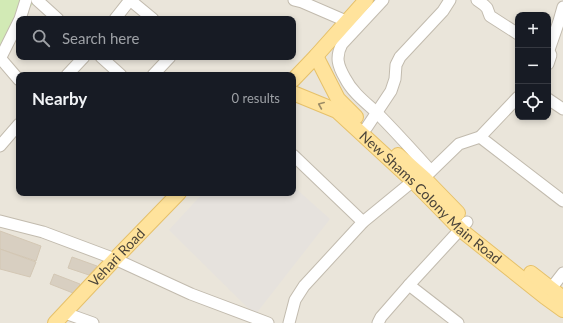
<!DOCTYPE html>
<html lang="en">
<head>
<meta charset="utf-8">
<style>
  :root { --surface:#171b24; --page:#242831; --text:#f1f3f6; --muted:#9ea1a6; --line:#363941 }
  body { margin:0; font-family:Lato,sans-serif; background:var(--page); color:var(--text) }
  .controls { position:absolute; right:12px; top:12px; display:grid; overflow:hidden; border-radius:8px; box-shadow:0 2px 6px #0003 }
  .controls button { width:36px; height:36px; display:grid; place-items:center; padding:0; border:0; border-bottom:1px solid var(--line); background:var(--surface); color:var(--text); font:20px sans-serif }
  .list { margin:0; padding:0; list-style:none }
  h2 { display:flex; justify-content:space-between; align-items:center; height:52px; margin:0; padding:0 16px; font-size:17px }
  h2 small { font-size:13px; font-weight:400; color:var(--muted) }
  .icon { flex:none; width:22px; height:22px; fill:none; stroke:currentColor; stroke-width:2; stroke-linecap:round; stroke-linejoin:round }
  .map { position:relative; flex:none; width:563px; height:323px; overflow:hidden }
  .search { position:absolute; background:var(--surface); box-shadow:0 2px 6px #0003; left:16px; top:16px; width:280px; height:44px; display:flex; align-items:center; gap:10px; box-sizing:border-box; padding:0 14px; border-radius:8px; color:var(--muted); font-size:15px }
  .panel { position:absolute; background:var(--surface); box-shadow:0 2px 6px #0003; left:16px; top:72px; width:280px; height:124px; border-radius:8px }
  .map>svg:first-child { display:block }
  .residential { fill:#eae5da; fill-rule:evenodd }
  .industrial { fill:#e6e2dd }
  .green { fill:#d2eab5 }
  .building { fill:#d8cfc1; stroke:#d3c7b4 }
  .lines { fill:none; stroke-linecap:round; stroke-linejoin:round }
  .minor-casing { stroke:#c2bbae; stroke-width:13 }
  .major-casing { stroke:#e6c16a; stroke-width:16 }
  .minor { stroke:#fff; stroke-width:11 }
  .major { stroke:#ffe39c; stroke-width:14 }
  .oneway { stroke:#9c8c66 }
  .labels { text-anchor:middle; stroke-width:3; stroke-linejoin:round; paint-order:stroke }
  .street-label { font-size:14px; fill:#4b4439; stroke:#fff }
</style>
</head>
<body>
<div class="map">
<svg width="563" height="323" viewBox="0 0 563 323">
  <rect width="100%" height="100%" fill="#f6f3ec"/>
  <path class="residential" d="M 0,0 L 563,0 L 563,323 L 0,323 ZM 518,15 L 548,15 L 548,117 L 518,117 ZM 19,19 L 293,19 L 293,57 L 19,57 ZM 19,75 L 293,75 L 293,193 L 19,193 Z"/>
  <polygon class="industrial" points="293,186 330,219 255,315 169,230 203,193 293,193"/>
  <polygon class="green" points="0,0 36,0 0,45"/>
  <g class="building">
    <polygon points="0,231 41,246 36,261 0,249"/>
    <polygon points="0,249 36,262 30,277 0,269"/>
    <polygon points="72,257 97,266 89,275 68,268"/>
    <polygon points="54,274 80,284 79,287 73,293 50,284"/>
  </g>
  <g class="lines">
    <g class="minor-casing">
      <g id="minor">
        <polyline points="37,0 58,19"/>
        <polyline points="130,0 153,19"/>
        <polyline points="294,0 302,2 346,21"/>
        <path d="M 383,0 L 342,44 C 335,57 338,66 345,78 C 352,92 365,102 376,112 C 395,131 413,151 431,171"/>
        <polyline points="477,0 484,5 487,8 490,16 518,34"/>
        <polyline points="20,19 26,0"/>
        <polyline points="115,19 130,0"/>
        <polyline points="548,50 551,55 548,64"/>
        <polyline points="549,50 559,21 563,7"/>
        <polyline points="101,57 121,75"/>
        <polyline points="0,59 19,21"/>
        <polyline points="1,59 19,80"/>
        <polyline points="67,75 84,57"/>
        <polyline points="153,75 170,57"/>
        <polyline points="548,99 563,109"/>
        <polyline points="361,134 367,127 391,91 395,79 396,65 400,57 443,11 450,0"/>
        <polyline points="480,137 563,201"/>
        <polyline points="0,146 19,124"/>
        <polyline points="293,155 363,222"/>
        <polyline points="426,176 459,144 480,137 518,97"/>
        <polyline points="0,221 43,232 115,259 191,294 268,323"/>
        <polyline points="409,285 458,323"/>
        <polyline points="546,295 563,273"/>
        <polyline points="65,313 93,323"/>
        <polyline points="289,323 295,300 304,286 363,222 413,181"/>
        <polyline points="378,323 381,317 409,285 467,222"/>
      </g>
    </g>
    <g class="major-casing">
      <g id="major">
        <polyline points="316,56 338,99 356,117"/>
        <polyline points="293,80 316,56 366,0"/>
        <path id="s1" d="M 293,93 L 337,111 L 413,181 L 461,230 L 545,297 L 563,310"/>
        <polyline points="398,155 424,178 458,213"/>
        <polyline points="531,273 563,298"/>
        <path id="s2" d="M 55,323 L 115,259 L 179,193"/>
      </g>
    </g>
    <use href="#minor" class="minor"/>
    <use href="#major" class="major"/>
  </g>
  <defs><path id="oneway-chevron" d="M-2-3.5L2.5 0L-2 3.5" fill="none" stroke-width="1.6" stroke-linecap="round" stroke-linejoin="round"/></defs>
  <use class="oneway" href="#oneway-chevron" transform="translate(321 105) rotate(-157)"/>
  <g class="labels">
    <g class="street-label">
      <text dy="5" stroke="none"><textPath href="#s1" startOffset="175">New Shams Colony Main Road</textPath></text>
      <text dy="5" stroke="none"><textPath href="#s2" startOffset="90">Vehari Road</textPath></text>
    </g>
  </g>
</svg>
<div class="controls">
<button>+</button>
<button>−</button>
<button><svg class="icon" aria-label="locate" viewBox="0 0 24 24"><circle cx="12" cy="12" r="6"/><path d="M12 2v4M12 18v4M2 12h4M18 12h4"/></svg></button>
</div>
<div class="search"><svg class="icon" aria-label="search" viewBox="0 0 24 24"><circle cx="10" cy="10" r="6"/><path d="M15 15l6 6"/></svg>Search here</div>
<section class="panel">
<h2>Nearby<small>0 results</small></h2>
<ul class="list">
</ul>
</section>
</div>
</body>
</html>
